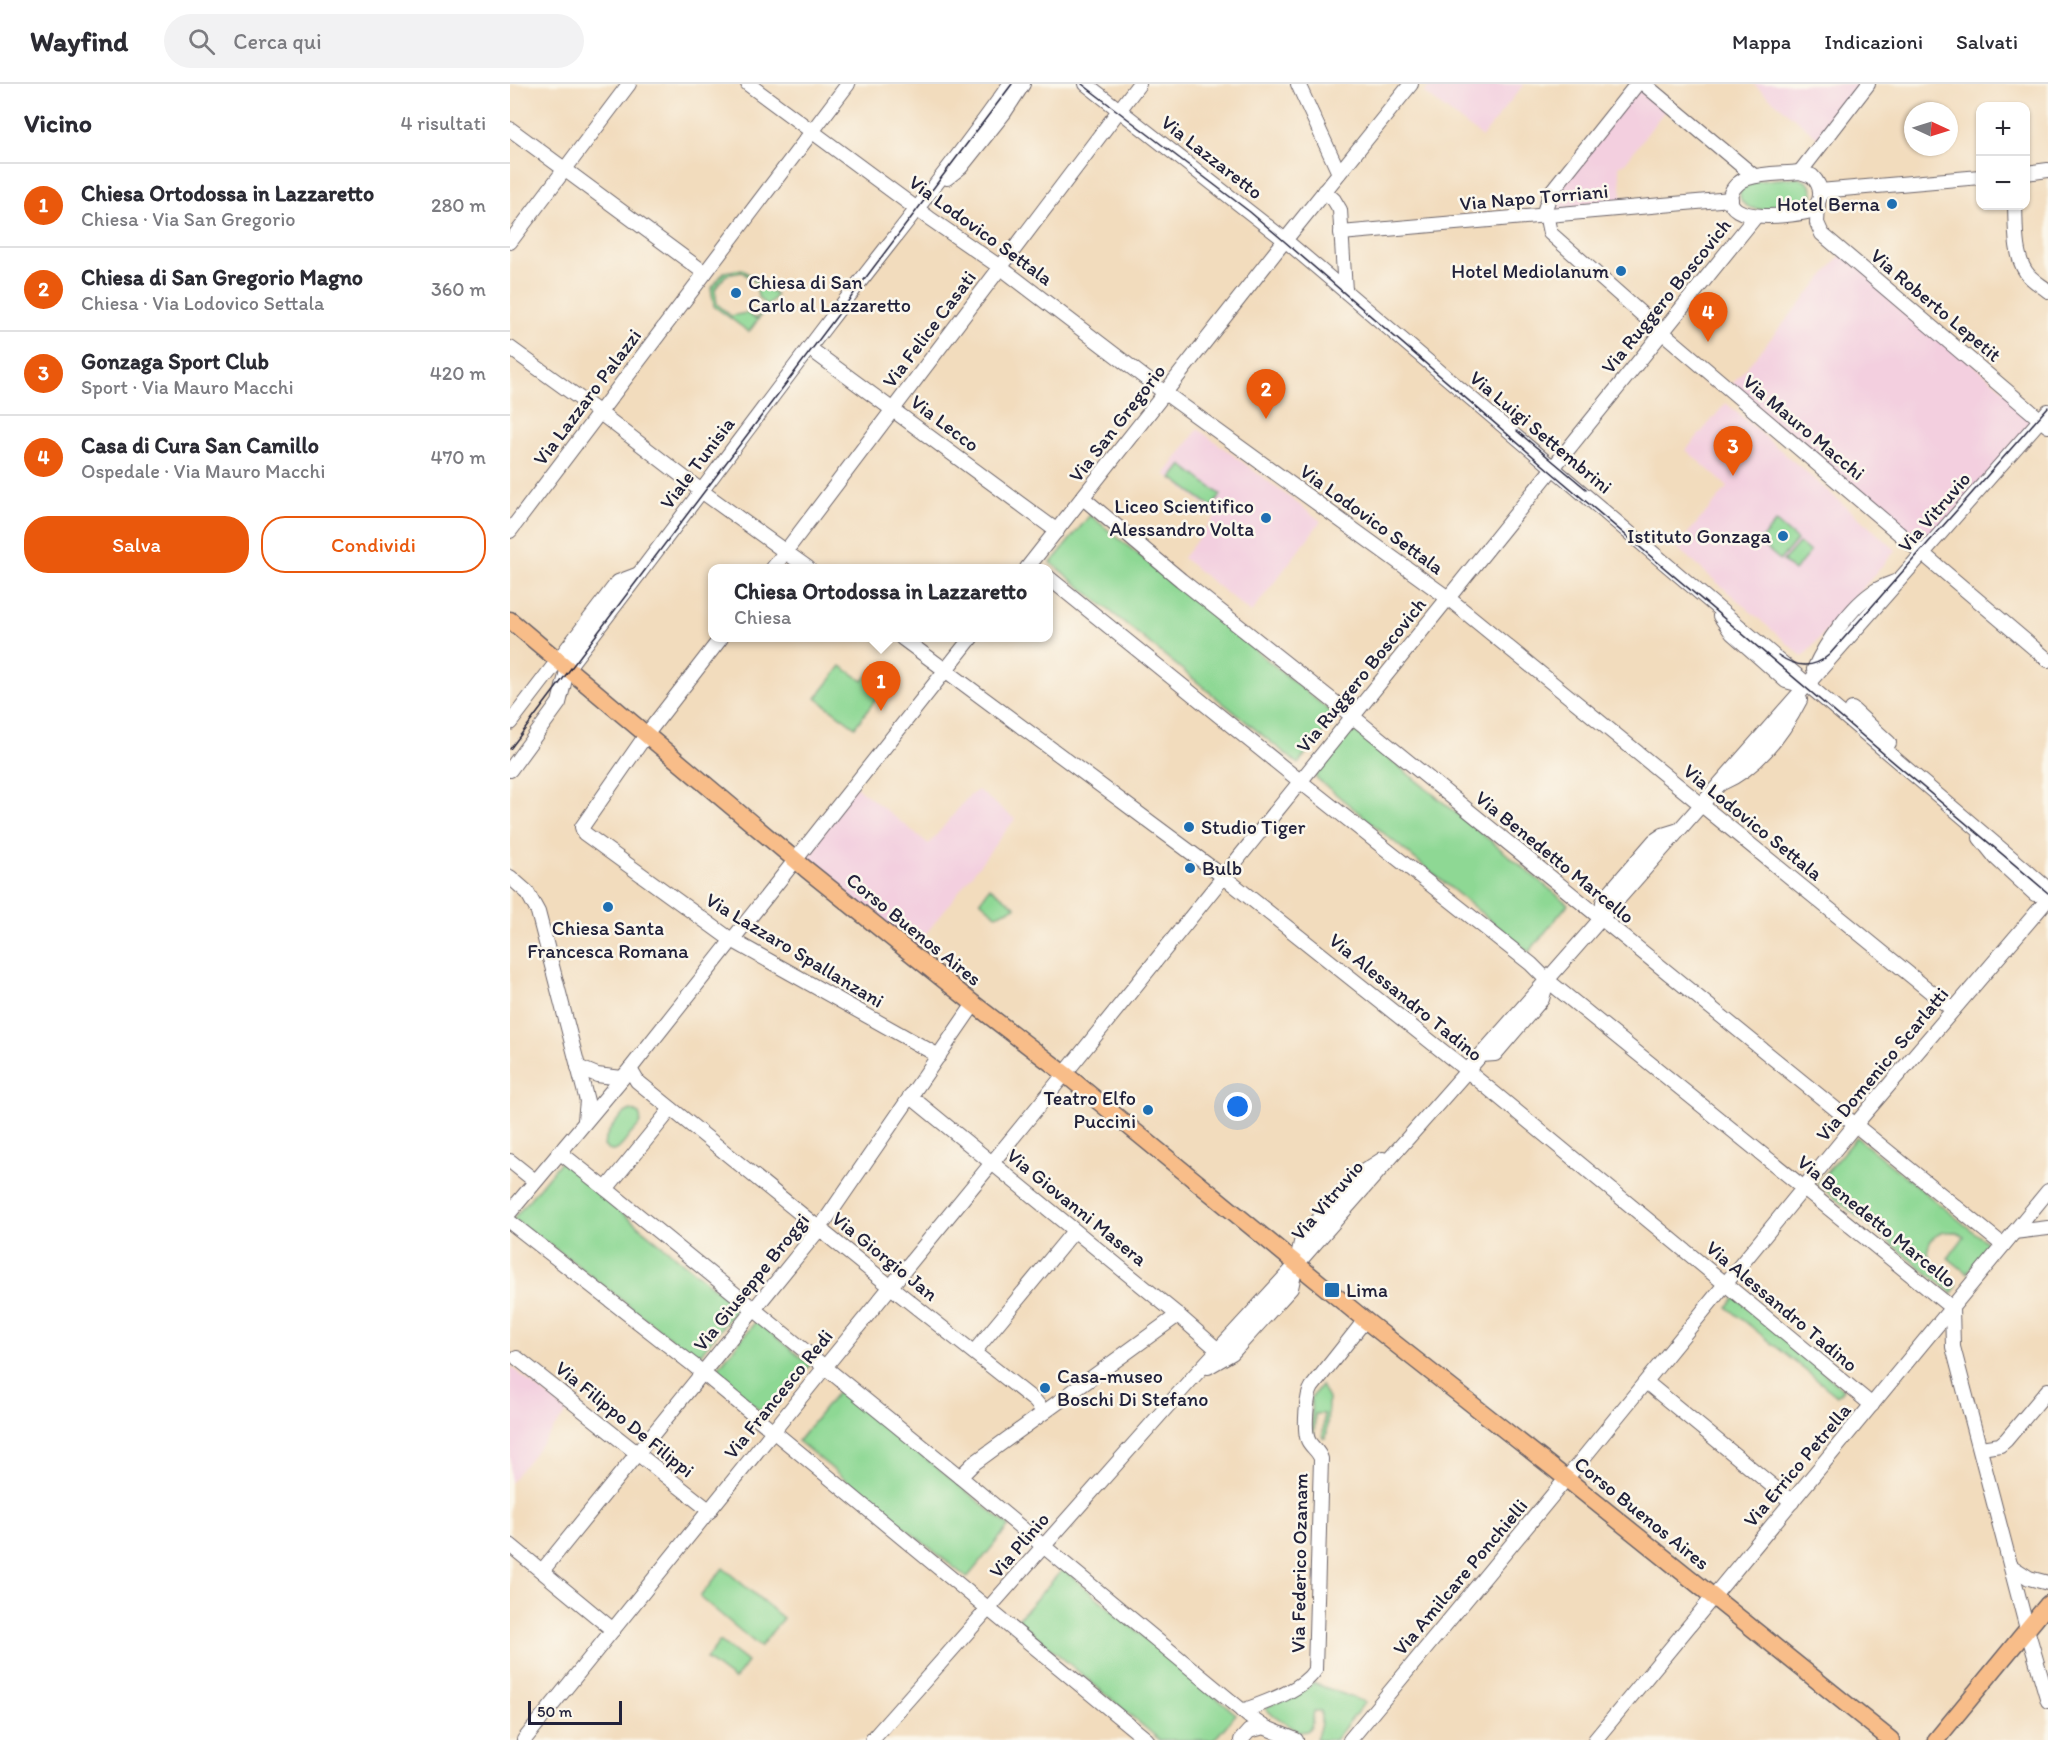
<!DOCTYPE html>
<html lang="it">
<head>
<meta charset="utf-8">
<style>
  :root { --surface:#fff; --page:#f2f2f3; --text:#2b2b33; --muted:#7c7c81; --line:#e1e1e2; --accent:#ea580c }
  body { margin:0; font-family:Itim,sans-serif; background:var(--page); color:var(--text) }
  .controls { position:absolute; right:18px; top:18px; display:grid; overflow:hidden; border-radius:12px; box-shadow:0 2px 4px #0004 }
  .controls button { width:54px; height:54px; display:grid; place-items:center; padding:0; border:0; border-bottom:2px solid var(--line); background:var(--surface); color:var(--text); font:30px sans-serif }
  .compass { position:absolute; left:1394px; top:18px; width:54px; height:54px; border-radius:50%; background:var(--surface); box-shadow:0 2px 4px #0004; rotate:94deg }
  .scale { position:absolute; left:18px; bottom:15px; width:94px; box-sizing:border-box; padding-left:6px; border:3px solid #22223b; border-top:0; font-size:16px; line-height:21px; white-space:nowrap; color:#22223b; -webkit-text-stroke:4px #fbf7ec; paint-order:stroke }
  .you { position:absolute; left:728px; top:1023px; width:21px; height:21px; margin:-15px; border:4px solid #fff; border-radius:50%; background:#1a73e8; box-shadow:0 0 0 9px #1a73e833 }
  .badge { display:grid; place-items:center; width:39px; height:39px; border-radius:50%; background:var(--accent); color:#fff; font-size:20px; font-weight:700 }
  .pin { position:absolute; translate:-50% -50px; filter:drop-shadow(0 2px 3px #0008) }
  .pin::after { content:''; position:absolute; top:32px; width:21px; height:18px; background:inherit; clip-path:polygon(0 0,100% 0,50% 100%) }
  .popup { position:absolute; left:198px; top:480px; width:345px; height:78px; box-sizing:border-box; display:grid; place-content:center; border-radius:12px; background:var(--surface); filter:drop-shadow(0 2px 4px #0005); font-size:20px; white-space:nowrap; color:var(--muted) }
  .popup b { font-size:22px; color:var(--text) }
  .popup::after { content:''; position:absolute; left:50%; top:100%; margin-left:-12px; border:12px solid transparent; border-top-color:var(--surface) }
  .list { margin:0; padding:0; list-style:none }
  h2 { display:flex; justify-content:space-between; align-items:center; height:78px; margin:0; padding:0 24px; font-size:26px }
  h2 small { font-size:20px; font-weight:400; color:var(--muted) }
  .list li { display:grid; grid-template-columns:39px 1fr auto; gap:18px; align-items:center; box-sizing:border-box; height:84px; padding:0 24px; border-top:2px solid var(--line) }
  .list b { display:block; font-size:22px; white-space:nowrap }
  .list p { margin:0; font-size:20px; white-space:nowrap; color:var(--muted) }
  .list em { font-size:20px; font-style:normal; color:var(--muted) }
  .actions { display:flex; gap:12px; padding:18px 24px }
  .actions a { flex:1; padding:14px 0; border:2px solid var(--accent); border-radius:24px; text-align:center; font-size:21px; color:var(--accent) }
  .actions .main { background:var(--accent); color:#fff }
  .icon { flex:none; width:33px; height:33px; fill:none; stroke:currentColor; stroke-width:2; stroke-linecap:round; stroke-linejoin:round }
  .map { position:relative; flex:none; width:1538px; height:1656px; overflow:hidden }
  header { display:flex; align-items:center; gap:36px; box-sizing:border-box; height:84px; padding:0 30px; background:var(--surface); border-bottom:2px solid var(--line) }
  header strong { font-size:28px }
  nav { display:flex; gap:33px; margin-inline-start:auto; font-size:21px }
  .search { width:420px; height:54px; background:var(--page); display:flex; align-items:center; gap:15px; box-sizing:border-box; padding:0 21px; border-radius:33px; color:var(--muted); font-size:22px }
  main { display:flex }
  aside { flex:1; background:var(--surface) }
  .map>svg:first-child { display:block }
  .built { fill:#f3cfdf }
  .green { fill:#8ed894; stroke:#587d68; stroke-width:1.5; fill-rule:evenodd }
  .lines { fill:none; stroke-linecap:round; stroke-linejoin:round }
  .minor-casing { stroke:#6b6368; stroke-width:16 }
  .major-casing { stroke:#6b6368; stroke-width:19 }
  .minor { stroke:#fff; stroke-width:14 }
  .major { stroke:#f8bd89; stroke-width:16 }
  .tram { stroke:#22223b; stroke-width:1.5 }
  .poi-dot { fill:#1f6fb2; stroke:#fbf7ec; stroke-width:2 }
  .labels { text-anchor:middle; stroke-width:5; stroke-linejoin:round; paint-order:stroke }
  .street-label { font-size:20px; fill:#22223b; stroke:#fbf7ec }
  .poi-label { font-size:20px; fill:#22223b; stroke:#fbf7ec; text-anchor:end }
</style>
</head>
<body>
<header>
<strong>Wayfind</strong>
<div class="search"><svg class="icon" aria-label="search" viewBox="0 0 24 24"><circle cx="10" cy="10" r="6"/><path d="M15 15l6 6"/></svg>Cerca qui</div>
<nav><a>Mappa</a><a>Indicazioni</a><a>Salvati</a></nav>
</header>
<main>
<aside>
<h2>Vicino<small>4 risultati</small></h2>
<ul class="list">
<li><span class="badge">1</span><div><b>Chiesa Ortodossa in Lazzaretto</b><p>Chiesa · Via San Gregorio</p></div><em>280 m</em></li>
<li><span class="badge">2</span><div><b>Chiesa di San Gregorio Magno</b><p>Chiesa · Via Lodovico Settala</p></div><em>360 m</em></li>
<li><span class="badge">3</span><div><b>Gonzaga Sport Club</b><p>Sport · Via Mauro Macchi</p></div><em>420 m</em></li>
<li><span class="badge">4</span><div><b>Casa di Cura San Camillo</b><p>Ospedale · Via Mauro Macchi</p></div><em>470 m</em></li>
</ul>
<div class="actions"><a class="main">Salva</a><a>Condividi</a></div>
</aside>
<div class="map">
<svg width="1538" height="1656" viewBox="0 0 1538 1656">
  <rect width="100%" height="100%" fill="#fbf7ec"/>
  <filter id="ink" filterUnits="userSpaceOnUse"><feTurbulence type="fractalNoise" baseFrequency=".0167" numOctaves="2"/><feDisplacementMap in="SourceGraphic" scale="12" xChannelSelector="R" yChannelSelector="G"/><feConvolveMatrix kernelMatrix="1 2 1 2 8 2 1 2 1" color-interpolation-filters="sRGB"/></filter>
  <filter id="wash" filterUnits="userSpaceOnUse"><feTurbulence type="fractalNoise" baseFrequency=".008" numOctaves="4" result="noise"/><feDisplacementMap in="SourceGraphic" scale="24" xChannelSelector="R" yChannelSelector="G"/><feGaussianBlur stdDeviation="1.35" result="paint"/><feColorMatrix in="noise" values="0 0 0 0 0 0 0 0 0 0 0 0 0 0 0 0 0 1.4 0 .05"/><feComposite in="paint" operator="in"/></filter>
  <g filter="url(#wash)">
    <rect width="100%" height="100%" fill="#f2dcbd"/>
    <g class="built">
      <polygon points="921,0 1014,0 972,53 914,9"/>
      <polygon points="1129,0 1158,22 1115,79 1109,82 1113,123 1036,130 1042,108"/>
      <polygon points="1243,0 1355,0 1311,56"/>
      <polygon points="1333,169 1529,336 1413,467 1219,304"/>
      <polygon points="1216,319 1386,466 1293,573 1166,463 1218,403 1176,366"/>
      <polygon points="688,345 811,437 741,529 673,474 707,430 655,390"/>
      <polygon points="344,701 419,760 458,713 468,706 505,735 401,869 285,774"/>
      <polygon points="0,1282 57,1328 0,1399"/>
    </g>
    <g class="green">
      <path d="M 1288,93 C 1298,98 1304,101 1303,113 L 1300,119 L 1291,123 C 1273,124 1226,135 1230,106 L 1238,98 Z"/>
      <path d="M 232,185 L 266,211 L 239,248 L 204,222 L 201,205 L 214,188 ZM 232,188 L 246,199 L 248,213 L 256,221 L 246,235 L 236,229 L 221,232 L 207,220 L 205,205 L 216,191 Z"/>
      <polygon points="672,381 711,411 702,423 662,394"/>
      <polygon points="580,431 826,632 788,680 541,479"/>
      <polygon points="1266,438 1287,456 1270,476 1249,458"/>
      <polygon points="1289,459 1300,468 1284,487 1273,477"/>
      <polygon points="331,582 353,597 362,586 379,598 345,643 306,614"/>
      <polygon points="843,645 1058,820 1019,868 805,693"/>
      <polygon points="480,803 506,823 486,831 470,817"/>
      <path d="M 121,1026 L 129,1030 C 130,1034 132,1035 130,1039 C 128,1043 123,1048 120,1051 C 113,1060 105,1075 94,1062 C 94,1050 111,1029 121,1026 Z"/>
      <path d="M 1346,1053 L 1480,1161 L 1457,1189 L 1438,1174 L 1454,1153 C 1437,1140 1411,1153 1420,1175 C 1425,1187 1438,1194 1447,1202 L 1442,1209 L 1307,1100 Z"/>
      <polygon points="52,1076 102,1116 100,1119 228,1223 187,1275 57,1173 3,1135"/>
      <polygon points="1226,1213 1333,1305 1327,1312 1217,1223"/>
      <polygon points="246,1237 300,1281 258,1333 204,1289"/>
      <polygon points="811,1301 818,1315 817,1350 815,1354 813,1354 814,1330 805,1330 804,1354 802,1354 801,1314"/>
      <polygon points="330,1305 499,1442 457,1494 288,1357"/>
      <polygon points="213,1484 273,1534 250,1563 190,1513"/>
      <polygon points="553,1485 726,1630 704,1656 650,1656 507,1536"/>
      <polygon points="210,1557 237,1578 224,1596 196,1575"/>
      <polygon points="803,1599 855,1618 825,1656 806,1656 811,1640 811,1627 804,1627 801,1643 797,1647 789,1648 756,1626 758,1622 793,1607"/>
    </g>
  </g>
  <g filter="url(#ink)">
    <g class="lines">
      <g class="minor-casing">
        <g id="minor">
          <polyline points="238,0 419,134 490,183 655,309 938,514 1443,926"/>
          <polyline points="576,0 775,156 1538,805"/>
          <polyline points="788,0 829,89"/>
          <polyline points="1127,0 1041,108 1035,125 1040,149 1152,248 1538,576"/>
          <polyline points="1134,0 1244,92"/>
          <polyline points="0,45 195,189"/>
          <path d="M 1290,88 L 1302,92 C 1313,103 1313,117 1301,127 C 1286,131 1212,142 1221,109 C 1224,102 1231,96 1238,94 C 1254,89 1273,90 1290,88 Z"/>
          <polyline points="1290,88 1358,0"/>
          <polyline points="1516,89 1538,86"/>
          <polyline points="437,94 451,83 494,29 513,0"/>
          <polyline points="814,107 824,116 830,126 835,207"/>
          <polyline points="1310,107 1470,93"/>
          <polyline points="1308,121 1307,139 1312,150 1538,342"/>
          <path d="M 1505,122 C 1506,141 1504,171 1516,188 C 1521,196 1531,201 1538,207"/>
          <polyline points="831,149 1221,115"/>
          <polyline points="0,158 119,0"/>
          <polyline points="0,264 90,329 194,409 298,484"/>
          <polyline points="299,264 547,447"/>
          <polyline points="573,414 671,496 842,632 1493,1161"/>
          <polyline points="0,447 338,0"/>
          <polyline points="263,484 629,0"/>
          <polyline points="517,484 768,165 901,0"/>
          <polyline points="539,494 801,706 1021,880 1037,896 1442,1224"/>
          <polyline points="1210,532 1222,549 1276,597 1287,600 1301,600"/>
          <polyline points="211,554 136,651 72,743 74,749 220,855 429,972"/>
          <polyline points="392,554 714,793 955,985 1362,1321"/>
          <path d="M 1304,585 C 1315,560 1342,521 1365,507 C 1372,502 1380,500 1387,497"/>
          <polyline points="1342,625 1379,659"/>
          <polyline points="0,639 104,503 108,498 129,490"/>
          <path d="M 0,686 L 49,619 L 58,583 C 146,469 231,353 318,239 C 379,159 443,82 500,0"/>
          <path d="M 1212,699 C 1247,684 1273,649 1290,616"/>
          <polyline points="1470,754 1486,774 1525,810 1538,809"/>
          <polyline points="0,793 17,808 28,828 77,1017 75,1036"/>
          <polyline points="1091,835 1093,818 1099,809 1144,757 1153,751 1166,747"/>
          <polyline points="971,971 985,970 1032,915 1036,901"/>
          <polyline points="68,983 87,991 112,994"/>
          <polyline points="120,985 127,997 391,1211 525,1317 534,1328"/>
          <polyline points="400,1012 668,1231 708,1266"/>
          <polyline points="48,1069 52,1070 96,1105 450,1393 741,1634 754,1643 786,1656"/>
          <polyline points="0,1077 25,1097"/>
          <polyline points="96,1105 161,1025"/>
          <polyline points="0,1128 120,985 461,554"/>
          <polyline points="0,1138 182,1280 637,1656"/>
          <polyline points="1504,1148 1538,1144"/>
          <polyline points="1442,1224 1443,1263 1517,1545 1538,1617"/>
          <polyline points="464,1268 564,1147"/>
          <polyline points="7,1274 200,1427"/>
          <polyline points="698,1283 722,1269 781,1204 792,1154 848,1091 873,1075"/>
          <polyline points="1136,1298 1282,1418"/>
          <polyline points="1471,1364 1490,1361 1496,1356 1538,1306"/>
          <polyline points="450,1393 463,1380 668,1231"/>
          <polyline points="0,1461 103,1546"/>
          <polyline points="1502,1483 1519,1494 1538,1499"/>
          <polyline points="32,1487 310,1144 464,920"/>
          <path d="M 732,1627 C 754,1619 793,1606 805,1586 L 811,1375 C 809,1367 801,1363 798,1356 C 794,1346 796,1312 802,1303 L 855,1236"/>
          <polyline points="14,1656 315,1283 540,1008 1246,132"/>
          <polyline points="362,1656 685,1291 787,1180 1538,327"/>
          <polyline points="731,1656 739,1647 754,1643"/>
          <polyline points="840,1656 1070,1378 1345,1041 1538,815"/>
          <polyline points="1085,1656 1538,1107"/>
        </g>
      </g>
      <g class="major-casing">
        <g id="major">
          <polyline points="0,536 296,785 464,920 555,990 855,1236 1043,1384 1381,1656"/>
          <polyline points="1426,1656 1538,1520"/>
        </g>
      </g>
      <use href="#minor" class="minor"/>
      <use href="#major" class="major"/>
      <g class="tram">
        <polyline points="572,0 740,128 774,157 1040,387 1538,809"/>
        <polyline points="1007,347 1076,405"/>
        <path d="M 1268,571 C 1285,583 1303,585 1319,571 L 1538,323"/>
        <polyline points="0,665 502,0"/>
      </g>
    </g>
  </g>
  <g class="poi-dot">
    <circle cx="1382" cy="120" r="6"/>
    <circle cx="1111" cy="187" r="6"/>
    <circle cx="226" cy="209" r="6"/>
    <circle cx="756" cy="434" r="6"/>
    <circle cx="1273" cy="452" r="6"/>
    <circle cx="679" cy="743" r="6"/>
    <circle cx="680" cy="784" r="6"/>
    <circle cx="98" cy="823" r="6"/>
    <circle cx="638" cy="1026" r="6"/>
    <rect x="814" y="1198" width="16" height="16" rx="3"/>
    <circle cx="535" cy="1304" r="6"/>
  </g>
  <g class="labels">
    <g class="street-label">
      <text transform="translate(702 73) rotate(38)" y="7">Via Lazzaretto</text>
      <text transform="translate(1024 113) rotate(-5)" y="7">Via Napo Torriani</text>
      <text transform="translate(471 146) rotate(36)" y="7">Via Lodovico Settala</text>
      <text transform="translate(1156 212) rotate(-51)" y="7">Via Ruggero Boscovich</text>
      <text transform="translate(1426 221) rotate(40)" y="7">Via Roberto Lepetit</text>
      <text transform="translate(419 245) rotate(-53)" y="7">Via Felice Casati</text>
      <text transform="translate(77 313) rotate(-53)" y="7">Via Lazzaro Palazzi</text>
      <text transform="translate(435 339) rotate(37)" y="7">Via Lecco</text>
      <text transform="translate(607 339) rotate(-52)" y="7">Via San Gregorio</text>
      <text transform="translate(1294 343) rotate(40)" y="7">Via Mauro Macchi</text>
      <text transform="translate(1031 348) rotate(40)" y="7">Via Luigi Settembrini</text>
      <text transform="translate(187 379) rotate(-53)" y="7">Viale Tunisia</text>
      <text transform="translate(1424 428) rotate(-49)" y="7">Via Vitruvio</text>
      <text transform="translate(862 435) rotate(36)" y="7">Via Lodovico Settala</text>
      <text transform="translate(851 591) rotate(-51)" y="7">Via Ruggero Boscovich</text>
      <text transform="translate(1243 738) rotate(39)" y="7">Via Lodovico Settala</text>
      <text transform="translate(1045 773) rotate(39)" y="7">Via Benedetto Marcello</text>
      <text transform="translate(404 845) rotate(39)" y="7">Corso Buenos Aires</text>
      <text transform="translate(285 866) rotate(31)" y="7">Via Lazzaro Spallanzani</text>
      <text transform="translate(896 913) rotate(39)" y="7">Via Alessandro Tadino</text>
      <text transform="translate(1372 980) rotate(-50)" y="7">Via Domenico Scarlatti</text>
      <text transform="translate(817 1116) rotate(-49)" y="7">Via Vitruvio</text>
      <text transform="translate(567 1123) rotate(39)" y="7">Via Giovanni Masera</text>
      <text transform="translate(1367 1137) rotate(39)" y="7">Via Benedetto Marcello</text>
      <text transform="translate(375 1172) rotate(39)" y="7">Via Giorgio Jan</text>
      <text transform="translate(241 1198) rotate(-51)" y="7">Via Giuseppe Broggi</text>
      <text transform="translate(1272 1222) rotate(40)" y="7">Via Alessandro Tadino</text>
      <text transform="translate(268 1310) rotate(-51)" y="7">Via Francesco Redi</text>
      <text transform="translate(115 1335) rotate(39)" y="7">Via Filippo De Filippi</text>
      <text transform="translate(1287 1381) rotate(-50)" y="7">Via Errico Petrella</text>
      <text transform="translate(1132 1429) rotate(39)" y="7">Corso Buenos Aires</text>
      <text transform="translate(509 1461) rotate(-49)" y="7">Via Plinio</text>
      <text transform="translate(789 1479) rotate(-89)" y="7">Via Federico Ozanam</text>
      <text transform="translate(950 1493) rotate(-50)" y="7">Via Amilcare Ponchielli</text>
    </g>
    <g class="poi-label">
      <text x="1370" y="127">Hotel Berna</text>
      <text x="1099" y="194">Hotel Mediolanum</text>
      <text x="238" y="205" text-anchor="start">Chiesa di San<tspan x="238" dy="23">Carlo al Lazzaretto</tspan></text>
      <text x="744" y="429">Liceo Scientifico<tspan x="744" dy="23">Alessandro Volta</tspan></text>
      <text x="1261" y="459">Istituto Gonzaga</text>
      <text x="691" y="750" text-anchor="start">Studio Tiger</text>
      <text x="692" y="791" text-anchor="start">Bulb</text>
      <text x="98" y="851" text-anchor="middle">Chiesa Santa<tspan x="98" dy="23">Francesca Romana</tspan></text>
      <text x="626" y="1021">Teatro Elfo<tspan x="626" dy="23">Puccini</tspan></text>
      <text x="836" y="1213" text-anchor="start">Lima</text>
      <text x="547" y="1299" text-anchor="start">Casa-museo<tspan x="547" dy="23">Boschi Di Stefano</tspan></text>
    </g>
  </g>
</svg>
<div class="controls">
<button>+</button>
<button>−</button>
</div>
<svg class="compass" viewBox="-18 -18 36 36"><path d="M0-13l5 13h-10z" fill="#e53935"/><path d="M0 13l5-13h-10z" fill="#7c7c81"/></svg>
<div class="scale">50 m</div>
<div class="you"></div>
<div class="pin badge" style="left:371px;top:627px">1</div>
<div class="popup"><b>Chiesa Ortodossa in Lazzaretto</b>Chiesa</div>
<div class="pin badge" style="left:756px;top:335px">2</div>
<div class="pin badge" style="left:1223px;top:392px">3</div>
<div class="pin badge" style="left:1198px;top:258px">4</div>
</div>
</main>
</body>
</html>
